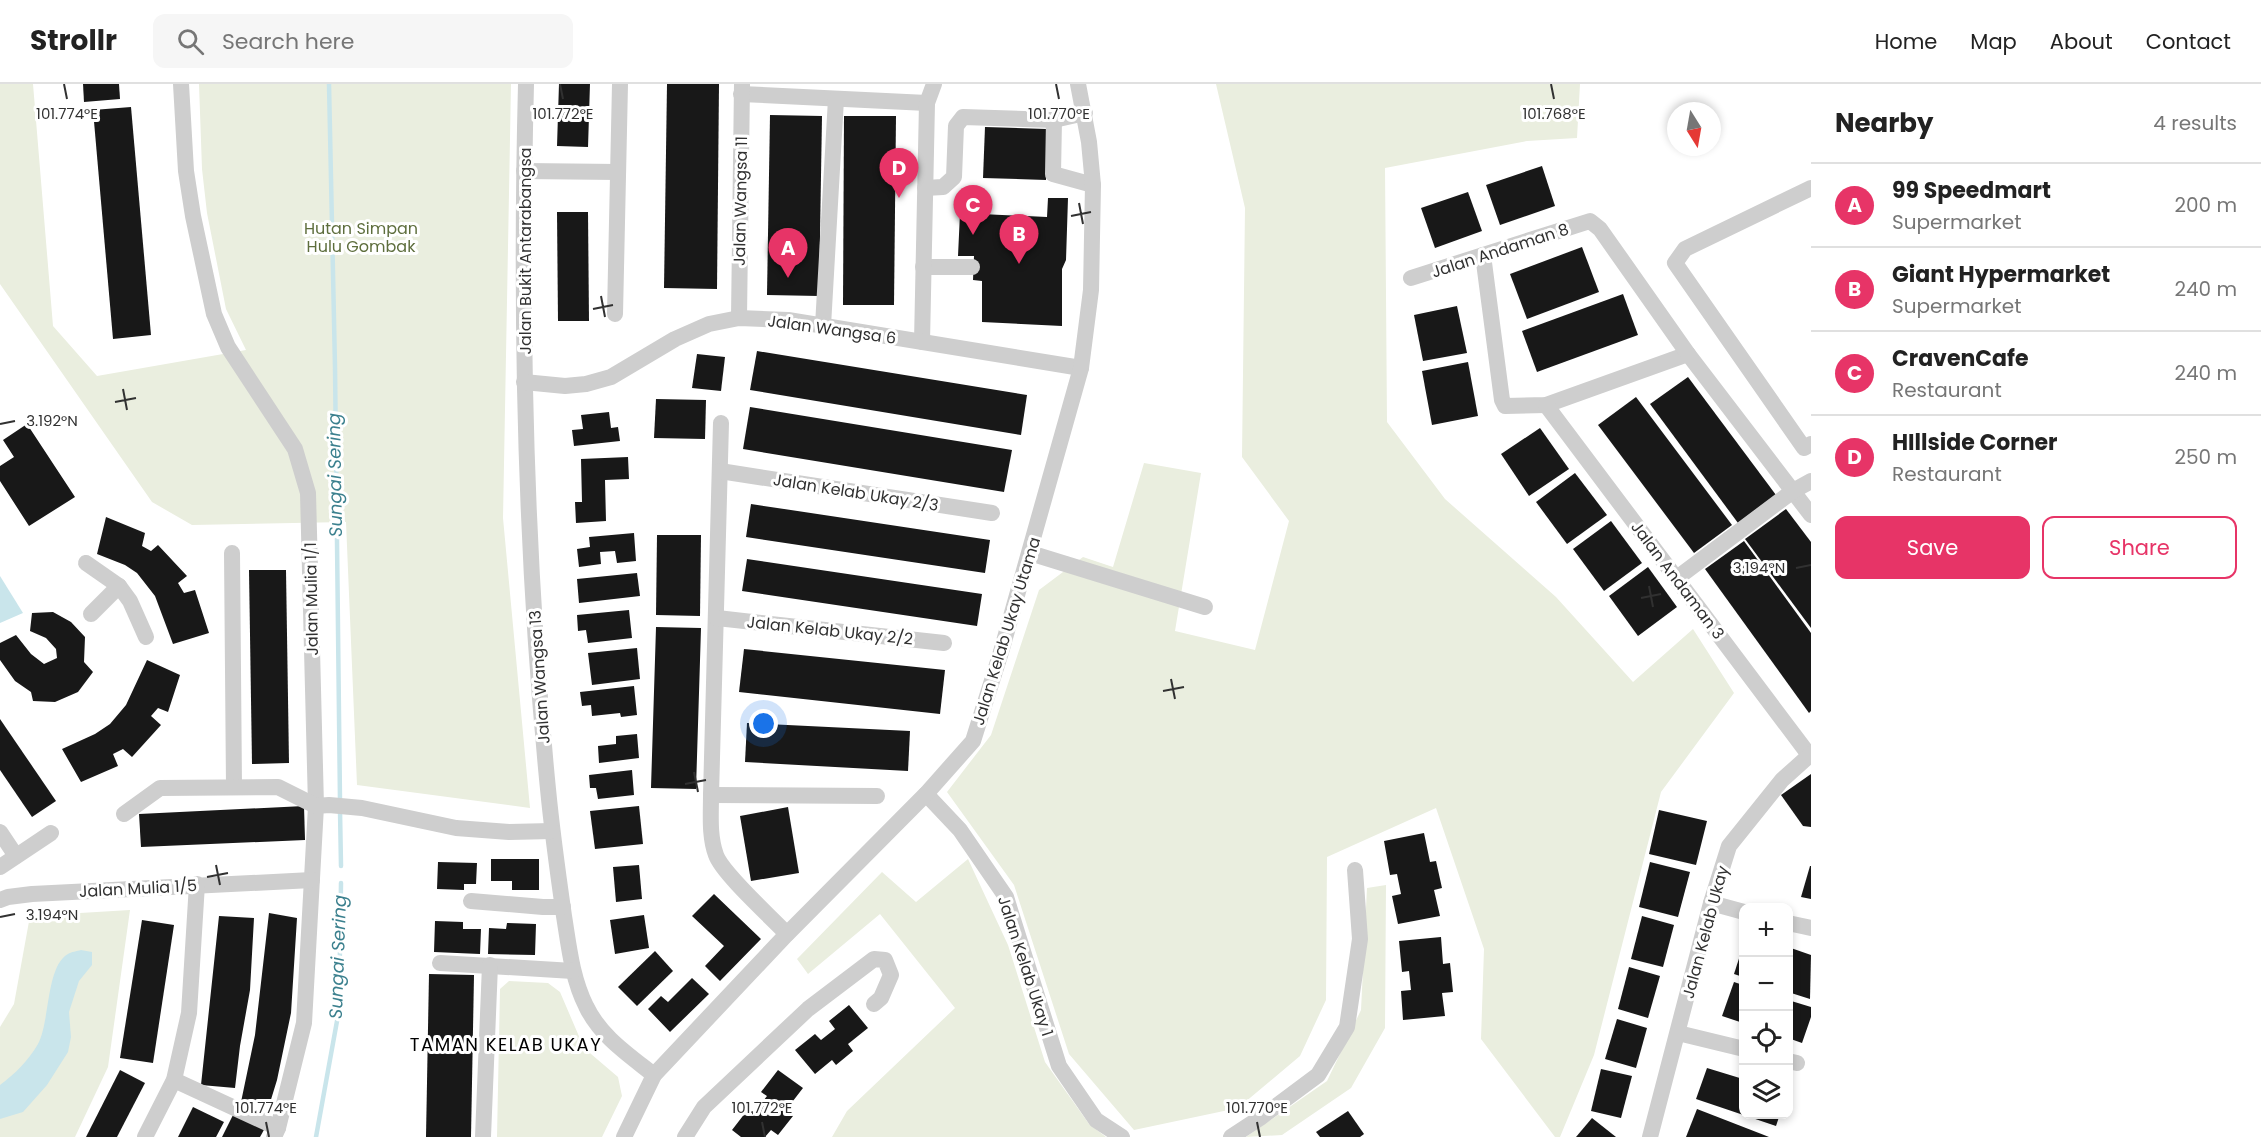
<!DOCTYPE html>
<html lang="en">
<head>
<meta charset="utf-8">
<style>
  :root { --surface:#fff; --page:#f6f6f6; --text:#222; --muted:#767676; --line:#e0e0e0; --accent:#e73467 }
  body { margin:0; font-family:Poppins,sans-serif; background:var(--page); color:var(--text) }
  .controls { position:absolute; right:18px; bottom:18px; display:grid; overflow:hidden; border-radius:12px; box-shadow:0 3px 9px #0003 }
  .controls button { width:54px; height:54px; display:grid; place-items:center; padding:0; border:0; border-bottom:2px solid var(--line); background:var(--surface); color:var(--text); font:30px sans-serif }
  .compass { position:absolute; left:1667px; top:18px; width:54px; height:54px; border-radius:50%; background:var(--surface); box-shadow:0 3px 9px #0003; rotate:169deg }
  .you { position:absolute; left:764px; top:640px; width:21px; height:21px; margin:-15px; border:4px solid #fff; border-radius:50%; background:#1a73e8; box-shadow:0 0 0 9px #1a73e833 }
  .badge { display:grid; place-items:center; width:39px; height:39px; border-radius:50%; background:var(--accent); color:#fff; font-size:20px; font-weight:700 }
  .pin { position:absolute; translate:-50% -50px; filter:drop-shadow(0 2px 3px #0008) }
  .pin::after { content:''; position:absolute; top:32px; width:21px; height:18px; background:inherit; clip-path:polygon(0 0,100% 0,50% 100%) }
  .list { margin:0; padding:0; list-style:none }
  h2 { display:flex; justify-content:space-between; align-items:center; height:78px; margin:0; padding:0 24px; font-size:26px }
  h2 small { font-size:20px; font-weight:400; color:var(--muted) }
  .list li { display:grid; grid-template-columns:39px 1fr auto; gap:18px; align-items:center; box-sizing:border-box; height:84px; padding:0 24px; border-top:2px solid var(--line) }
  .list b { display:block; font-size:22px; white-space:nowrap }
  .list p { margin:0; font-size:20px; white-space:nowrap; color:var(--muted) }
  .list em { font-size:20px; font-style:normal; color:var(--muted) }
  .actions { display:flex; gap:12px; padding:18px 24px }
  .actions a { flex:1; padding:14px 0; border:2px solid var(--accent); border-radius:12px; text-align:center; font-size:21px; color:var(--accent) }
  .actions .main { background:var(--accent); color:#fff }
  .icon { flex:none; width:33px; height:33px; fill:none; stroke:currentColor; stroke-width:2; stroke-linecap:round; stroke-linejoin:round }
  .map { position:relative; flex:none; width:1811px; height:1053px; overflow:hidden }
  header { display:flex; align-items:center; gap:36px; box-sizing:border-box; height:84px; padding:0 30px; background:var(--surface); border-bottom:2px solid var(--line) }
  header strong { font-size:28px }
  nav { display:flex; gap:33px; margin-inline-start:auto; font-size:21px }
  .search { width:420px; height:54px; background:var(--page); display:flex; align-items:center; gap:15px; box-sizing:border-box; padding:0 21px; border-radius:12px; color:var(--muted); font-size:22px }
  main { display:flex }
  aside { flex:1; background:var(--surface) }
  .map>svg:first-child { display:block }
  .green { fill:#eaeedf }
  .water { fill:#c9e5eb }
  .lines { fill:none; stroke-linecap:round; stroke-linejoin:round }
  .stream { stroke:#c9e5eb; stroke-width:4.5 }
  .building { fill:#181818 }
  .minor { stroke:#cecece; stroke-width:16 }
  .ticks { fill:none; stroke:#313131; stroke-width:2 }
  .labels { text-anchor:middle; stroke-width:6; stroke-linejoin:round; paint-order:stroke }
  .street-label { font-size:16px; fill:#313131; stroke:#fff }
  .park-label { font-size:16px; fill:#5e6e3d; stroke:#fff }
  .water-label { font-size:18px; font-style:italic; fill:#3b808e; stroke:#fff }
  .neighbourhood-label { font-size:18px; letter-spacing:1.5px; fill:#000; stroke:#fff }
  .ticks-label { font-size:15px; text-anchor:middle; fill:#313131; stroke:#fff; stroke-width:6; stroke-linejoin:round; paint-order:stroke }
</style>
</head>
<body>
<header>
<strong>Strollr</strong>
<div class="search"><svg class="icon" aria-label="search" viewBox="0 0 24 24"><circle cx="10" cy="10" r="6"/><path d="M15 15l6 6"/></svg>Search here</div>
<nav><a>Home</a><a>Map</a><a>About</a><a>Contact</a></nav>
</header>
<main>
<div class="map">
<svg width="1811" height="1053" viewBox="0 0 1811 1053">
  <rect width="100%" height="100%" fill="#fff"/>
  <g class="green">
    <polygon points="0,0 33,0 53,242 97,292 246,266 226,225 207,129 202,85 199,0 511,0 503,434 530,724 357,701 346,438 192,441 152,418 0,200"/>
    <polygon points="1216,0 1580,0 1577,54 1527,57 1385,84 1387,338 1445,415 1556,513 1633,598 1693,545 1734,609 1661,708 1594,971 1560,1053 1555,1053 1481,955 1484,865 1436,724 1327,773 1326,916 1300,972 1238,1024 1134,1046 1069,970 1014,801 947,708 991,651 1039,506 1083,473 1113,483 1144,379 1201,389 1175,547 1255,566 1289,437 1242,373 1245,124"/>
    <polygon points="968,775 1008,861 1045,978 1089,1040 1106,1053 832,1053 847,1027 955,924 880,830 808,890 797,875 882,788 916,818"/>
    <polygon points="1386,801 1385,944 1351,1004 1282,1051 1246,1053 1327,997 1361,926 1367,804"/>
    <polygon points="130,826 108,983 75,1053 0,1053 0,943 14,920 30,832"/>
    <polygon points="509,897 548,899 560,908 584,964 618,993 622,1012 602,1053 497,1053 500,905"/>
  </g>
  <g class="water">
    <polygon points="0,492 23,529 0,539"/>
    <path d="M 81,866 L 92,868 L 92,881 L 79,897 L 69,928 L 71,953 L 68,968 L 47,1001 L 23,1028 L 0,1035 L 0,1001 C 15,990 28,977 38,960 C 50,938 46,882 68,870 C 71,868 77,867 81,866 Z"/>
  </g>
  <g class="lines">
    <g class="stream">
      <polyline points="329,0 335,283 340,717"/>
      <polyline points="340,726 341,782"/>
      <polyline points="316,1053 339,926 341,799"/>
    </g>
  </g>
  <g class="building">
    <polygon points="83,0 119,0 120,15 84,18"/>
    <polygon points="559,0 590,0 588,63 557,62"/>
    <polygon points="667,0 719,0 717,205 664,204"/>
    <polygon points="131,23 151,251 113,255 93,26"/>
    <polygon points="770,31 822,32 819,212 767,211"/>
    <polygon points="844,32 896,32 894,221 843,221"/>
    <polygon points="985,43 1047,45 1046,96 983,94"/>
    <polygon points="1542,82 1555,122 1500,141 1486,101"/>
    <polygon points="1468,108 1482,147 1435,164 1421,124"/>
    <polygon points="1048,114 1068,114 1066,176 1062,185 1062,242 982,238 982,197 973,196 974,172 958,172 960,129 1047,133"/>
    <polygon points="557,128 588,128 589,237 558,237"/>
    <polygon points="1582,163 1599,208 1527,235 1510,190"/>
    <polygon points="1623,210 1638,251 1537,288 1522,247"/>
    <polygon points="1457,222 1467,269 1423,277 1414,231"/>
    <polygon points="757,267 1027,311 1021,351 750,306"/>
    <polygon points="697,270 725,273 721,307 692,304"/>
    <polygon points="1468,278 1478,332 1432,341 1422,287"/>
    <polygon points="1688,293 1776,411 1738,439 1650,320"/>
    <polygon points="1636,313 1732,441 1694,469 1598,341"/>
    <polygon points="656,315 706,316 705,355 654,354"/>
    <polygon points="750,323 1012,366 1004,408 743,365"/>
    <polygon points="609,328 611,344 618,343 620,357 574,362 572,346 583,345 581,331"/>
    <polygon points="27,340 75,413 29,442 0,397 0,382 14,373 3,356"/>
    <polygon points="1540,344 1569,385 1529,412 1501,370"/>
    <polygon points="628,373 629,395 605,396 606,437 576,439 575,418 582,418 581,375"/>
    <polygon points="1575,389 1607,431 1567,460 1536,418"/>
    <polygon points="751,420 990,456 985,489 746,453"/>
    <polygon points="1786,425 1811,458 1811,544 1745,455"/>
    <polygon points="106,433 145,449 142,462 151,467 158,461 187,492 178,499 184,509 195,506 209,549 173,560 155,512 137,489 125,481 97,470"/>
    <polygon points="1611,437 1642,479 1604,507 1573,465"/>
    <polygon points="634,449 636,477 617,479 615,467 600,468 601,480 579,483 577,465 590,463 589,453"/>
    <polygon points="657,451 701,451 700,532 656,531"/>
    <polygon points="1744,457 1811,549 1811,627 1809,629 1705,485"/>
    <polygon points="747,475 982,510 977,542 742,507"/>
    <polygon points="1648,483 1677,523 1638,552 1609,512"/>
    <polygon points="249,486 286,486 289,679 252,680"/>
    <polygon points="637,489 640,512 579,519 577,495"/>
    <polygon points="629,526 632,554 588,559 586,546 578,547 577,531"/>
    <polygon points="53,528 71,538 85,553 84,578 93,588 78,608 55,618 33,617 31,608 15,597 0,576 0,559 16,551 31,570 44,580 57,574 56,565 46,554 30,547 32,529"/>
    <polygon points="656,543 701,544 696,705 651,704"/>
    <polygon points="637,564 640,595 592,601 588,569"/>
    <polygon points="744,565 945,586 940,630 739,608"/>
    <polygon points="147,576 180,591 168,628 158,624 151,632 161,641 132,673 123,665 113,670 118,682 81,698 62,665 95,650 110,640 126,621"/>
    <polygon points="634,602 637,631 621,633 620,629 592,632 591,621 582,622 580,608"/>
    <polygon points="0,635 56,717 32,733 0,686"/>
    <polygon points="747,639 910,647 908,687 745,678"/>
    <polygon points="637,650 639,674 599,679 598,662 616,660 616,652"/>
    <polygon points="632,686 634,711 598,715 596,704 590,704 589,691"/>
    <polygon points="1811,690 1811,743 1803,742 1781,711"/>
    <polygon points="304,722 305,756 141,763 139,730"/>
    <polygon points="639,722 643,760 595,765 590,727"/>
    <polygon points="788,723 799,789 751,797 740,732"/>
    <polygon points="1659,726 1707,737 1696,781 1649,770"/>
    <polygon points="1424,749 1430,778 1436,777 1442,804 1434,806 1440,832 1398,840 1392,812 1401,810 1397,790 1390,791 1384,757"/>
    <polygon points="491,775 539,775 539,806 512,806 512,797 491,797"/>
    <polygon points="438,778 477,779 476,800 464,800 464,806 437,805"/>
    <polygon points="1650,778 1690,788 1678,833 1639,823"/>
    <polygon points="639,781 642,815 616,818 613,783"/>
    <polygon points="1810,782 1811,782 1811,815 1801,813"/>
    <polygon points="714,810 761,855 720,897 705,882 724,862 692,832"/>
    <polygon points="269,829 297,834 291,929 277,996 269,1022 241,1018 255,951"/>
    <polygon points="644,831 649,864 615,870 610,836"/>
    <polygon points="219,832 254,834 250,906 240,962 235,1004 201,1001"/>
    <polygon points="1642,832 1674,841 1663,883 1631,875"/>
    <polygon points="142,836 174,841 153,979 120,974"/>
    <polygon points="435,837 463,838 463,845 481,845 480,870 434,868"/>
    <polygon points="507,839 536,840 535,871 488,870 489,844 506,845"/>
    <polygon points="1441,853 1443,880 1450,879 1453,908 1442,909 1445,932 1403,936 1401,907 1411,906 1409,887 1402,888 1399,857"/>
    <polygon points="1743,862 1743,893 1734,890"/>
    <polygon points="1788,863 1811,871 1810,915 1788,908"/>
    <polygon points="655,867 673,887 637,922 618,903"/>
    <polygon points="1629,883 1660,892 1648,934 1618,925"/>
    <polygon points="429,890 474,891 471,1053 426,1053"/>
    <polygon points="692,894 709,910 670,948 648,925 661,912 668,918"/>
    <polygon points="1734,898 1743,901 1743,939 1722,932"/>
    <polygon points="1788,916 1811,923 1811,933 1802,959 1788,954"/>
    <polygon points="849,921 868,944 848,960 853,967 836,981 832,976 815,990 795,966 815,950 821,956 835,945 829,937"/>
    <polygon points="1617,935 1647,944 1636,984 1605,975"/>
    <polygon points="1707,984 1743,995 1743,1030 1780,1030 1776,1042 1696,1015"/>
    <polygon points="1601,985 1632,992 1621,1034 1591,1027"/>
    <polygon points="120,986 145,999 117,1053 86,1053"/>
    <polygon points="778,986 803,1004 786,1026 793,1032 778,1051 771,1046 765,1053 741,1053 732,1046 749,1024 754,1029 767,1012 761,1008"/>
    <polygon points="193,1023 224,1038 216,1053 178,1053"/>
    <polygon points="1697,1025 1764,1051 1769,1053 1686,1053"/>
    <polygon points="1348,1027 1364,1050 1360,1053 1320,1053 1316,1048"/>
    <polygon points="234,1029 265,1044 260,1053 222,1053"/>
    <polygon points="1592,1034 1616,1053 1576,1053"/>
  </g>
  <g class="lines">
    <g class="minor">
      <polyline points="181,0 186,87 193,132 214,230 228,263 295,365 308,409 316,722 304,939 278,1044 274,1053"/>
      <path d="M 526,0 C 520,235 525,471 548,705 C 552,747 558,790 564,832 C 569,863 572,894 586,922 C 600,952 629,971 654,991"/>
      <polyline points="741,10 927,19"/>
      <polyline points="1054,36 1085,29"/>
      <polyline points="524,87 618,88"/>
      <polyline points="925,104 943,103 954,93 956,42 963,33 1054,36 1053,90 1093,101"/>
      <polyline points="1811,104 1685,165 1675,179 1804,364 1811,360"/>
      <polyline points="1483,171 1502,316 1505,322 1546,321 1688,270"/>
      <polyline points="923,183 972,183"/>
      <polyline points="1411,194 1590,137 1600,145 1688,270 1811,431"/>
      <polyline points="615,230 620,0"/>
      <polyline points="739,234 742,0"/>
      <polyline points="823,242 836,15"/>
      <polyline points="922,258 927,19 934,0"/>
      <polyline points="524,298 565,302 586,300 611,293 675,255 709,240 739,234 788,236 1081,284"/>
      <polyline points="1546,321 1809,671"/>
      <path d="M 721,339 L 711,711 C 711,731 709,752 716,771 C 722,789 772,834 787,850"/>
      <polyline points="720,387 992,429"/>
      <polyline points="232,469 234,703"/>
      <polyline points="1030,469 1205,523"/>
      <polyline points="86,479 119,502 130,517 146,553"/>
      <polyline points="1677,494 1793,407 1811,397"/>
      <polyline points="91,530 119,502"/>
      <polyline points="717,534 944,559"/>
      <polyline points="926,710 960,746 1006,813 1059,982 1096,1036 1122,1053"/>
      <polyline points="711,711 877,712"/>
      <polyline points="124,730 160,704 278,703 316,722 329,721 362,724 456,744 509,748 552,747"/>
      <polyline points="0,748 16,772"/>
      <polyline points="0,783 51,749"/>
      <polyline points="0,816 8,813 32,810 312,796"/>
      <polyline points="471,817 543,823 563,823"/>
      <polyline points="1711,819 1744,828"/>
      <polyline points="1788,839 1811,844"/>
      <polyline points="440,879 573,887"/>
      <polyline points="1678,949 1744,965"/>
      <polyline points="1788,977 1797,979"/>
      <polyline points="174,996 278,1044"/>
      <polyline points="145,1053 174,996 189,929 197,800"/>
      <polyline points="483,1053 490,881"/>
      <polyline points="624,1053 654,991 787,850 926,710 973,657 1001,568 1081,284 1091,206 1093,101 1089,58 1078,0"/>
      <polyline points="685,1053 704,1023 808,925 874,875 885,876 891,891 881,914 874,920"/>
      <polyline points="1231,1053 1260,1034 1318,991 1347,943 1360,855 1355,786"/>
      <polyline points="1650,1053 1711,819 1729,762 1782,696 1811,670"/>
    </g>
  </g>
  <path class="ticks" d="M 64,0 L 67,15M 560,0 L 563,15M 1056,0 L 1059,15M 1551,0 L 1554,15M 1079,119 L 1083,140M 1071,132 L 1091,128M 601,212 L 605,233M 593,225 L 613,221M 123,305 L 127,326M 115,318 L 136,314M 0,340 L 15,337M 1796,484 L 1811,481M 1649,502 L 1653,523M 1641,514 L 1661,510M 1171,595 L 1175,615M 1163,607 L 1184,603M 694,688 L 698,708M 685,700 L 706,696M 216,781 L 220,801M 207,793 L 228,789M 0,833 L 15,830M 266,1038 L 269,1053M 762,1038 L 765,1053M 1257,1038 L 1260,1053"/>
  <g class="labels">
    <g class="street-label">
      <text transform="translate(740 117) rotate(-89)" y="6">Jalan Wangsa 11</text>
      <text transform="translate(1500 166) rotate(-18)" y="6">Jalan Andaman 8</text>
      <text transform="translate(525 167) rotate(-90)" y="6">Jalan Bukit Antarabangsa</text>
      <text transform="translate(832 245) rotate(8)" y="6">Jalan Wangsa 6</text>
      <text transform="translate(856 408) rotate(9)" y="6">Jalan Kelab Ukay 2/3</text>
      <text transform="translate(1678 496) rotate(53)" y="6">Jalan Andaman 3</text>
      <text transform="translate(311 515) rotate(-91)" y="6">Jalan Mulia 1/1</text>
      <text transform="translate(830 546) rotate(6)" y="6">Jalan Kelab Ukay 2/2</text>
      <text transform="translate(1006 547) rotate(-73)" y="6">Jalan Kelab Ukay Utama</text>
      <text transform="translate(539 593) rotate(-94)" y="6">Jalan Wangsa 13</text>
      <text transform="translate(138 804) rotate(-3)" y="6">Jalan Mulia 1/5</text>
      <text transform="translate(1705 848) rotate(-75)" y="6">Jalan Kelab Ukay</text>
      <text transform="translate(1026 882) rotate(72)" y="6">Jalan Kelab Ukay 1</text>
    </g>
    <g class="park-label">
      <text x="361" y="150">Hutan Simpan<tspan x="361" dy="18">Hulu Gombak</tspan></text>
    </g>
    <g class="water-label">
      <text transform="translate(335 391) rotate(-91)" y="6">Sungai Sering</text>
      <text transform="translate(338 873) rotate(-88)" y="6">Sungai Sering</text>
    </g>
    <g class="neighbourhood-label">
      <text x="506" y="967">TAMAN KELAB UKAY</text>
    </g>
  </g>
  <g class="ticks-label">
    <text x="67" y="35">101.774°E</text>
    <text x="563" y="35">101.772°E</text>
    <text x="1059" y="35">101.770°E</text>
    <text x="1554" y="35">101.768°E</text>
    <text x="52" y="342">3.192°N</text>
    <text x="1759" y="489">3.194°N</text>
    <text x="52" y="836">3.194°N</text>
    <text x="266" y="1029">101.774°E</text>
    <text x="762" y="1029">101.772°E</text>
    <text x="1257" y="1029">101.770°E</text>
  </g>
</svg>
<div class="controls">
<button>+</button>
<button>−</button>
<button><svg class="icon" aria-label="locate" viewBox="0 0 24 24"><circle cx="12" cy="12" r="6"/><path d="M12 2v4M12 18v4M2 12h4M18 12h4"/></svg></button>
<button><svg class="icon" aria-label="layers" viewBox="0 0 24 24"><path d="M12 4l9 5-9 5-9-5zM3 14l9 5 9-5"/></svg></button>
</div>
<svg class="compass" viewBox="-18 -18 36 36"><path d="M0-13l5 13h-10z" fill="#e53935"/><path d="M0 13l5-13h-10z" fill="#767676"/></svg>
<div class="you"></div>
<div class="pin badge" style="left:788px;top:194px">A</div>
<div class="pin badge" style="left:1019px;top:180px">B</div>
<div class="pin badge" style="left:973px;top:151px">C</div>
<div class="pin badge" style="left:899px;top:114px">D</div>
</div>
<aside>
<h2>Nearby<small>4 results</small></h2>
<ul class="list">
<li><span class="badge">A</span><div><b>99 Speedmart</b><p>Supermarket</p></div><em>200 m</em></li>
<li><span class="badge">B</span><div><b>Giant Hypermarket</b><p>Supermarket</p></div><em>240 m</em></li>
<li><span class="badge">C</span><div><b>CravenCafe</b><p>Restaurant</p></div><em>240 m</em></li>
<li><span class="badge">D</span><div><b>HIllside Corner</b><p>Restaurant</p></div><em>250 m</em></li>
</ul>
<div class="actions"><a class="main">Save</a><a>Share</a></div>
</aside>
</main>
</body>
</html>
